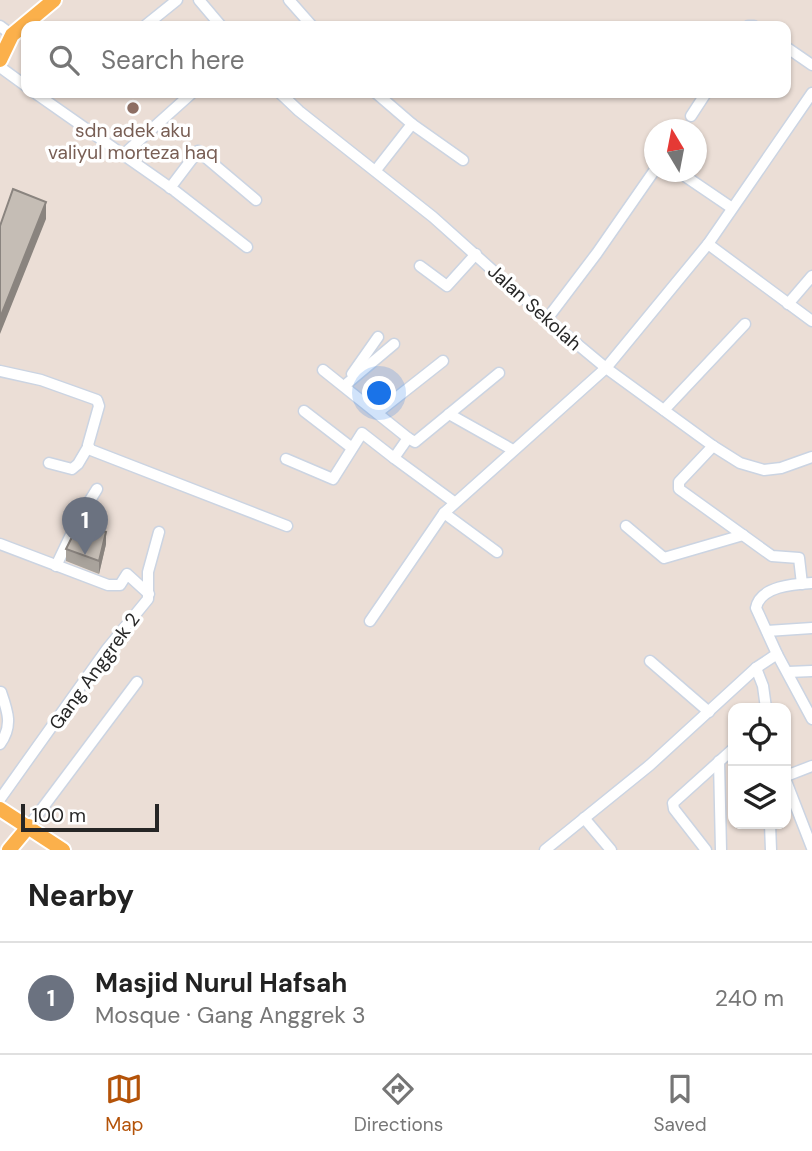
<!DOCTYPE html>
<html lang="en">
<head>
<meta charset="utf-8">
<style>
  :root { --surface:#fff; --page:#f6f6f6; --text:#222; --muted:#767676; --line:#e0e0e0; --accent:#b45309 }
  body { margin:0; font-family:"DM Sans",sans-serif; background:var(--page); color:var(--text) }
  .controls { position:absolute; right:21px; bottom:21px; display:grid; overflow:hidden; border-radius:14px; box-shadow:0 2px 5px #0004 }
  .controls button { width:63px; height:63px; display:grid; place-items:center; padding:0; border:0; border-bottom:2px solid var(--line); background:var(--surface); color:var(--text); font:35px sans-serif }
  .compass { position:absolute; left:644px; top:119px; width:63px; height:63px; border-radius:50%; background:var(--surface); box-shadow:0 2px 5px #0004; rotate:350deg }
  .scale { position:absolute; left:21px; bottom:18px; width:138px; box-sizing:border-box; padding-left:7px; border:4px solid #262626; border-top:0; font-size:19px; line-height:24px; white-space:nowrap; color:#262626; -webkit-text-stroke:5px #fff; paint-order:stroke }
  .you { position:absolute; left:380px; top:394px; width:24px; height:24px; margin:-18px; border:5px solid #fff; border-radius:50%; background:#1a73e8; box-shadow:0 0 0 10px #1a73e833 }
  .badge { display:grid; place-items:center; width:46px; height:46px; border-radius:50%; background:var(--accent); color:#fff; font-size:23px; font-weight:700 }
  .pin { position:absolute; translate:-50% -58px; filter:drop-shadow(0 2px 4px #0008) }
  .pin::after { content:''; position:absolute; top:37px; width:24px; height:21px; background:inherit; clip-path:polygon(0 0,100% 0,50% 100%) }
  .list { margin:0; padding:0; list-style:none }
  h2 { display:flex; justify-content:space-between; align-items:center; height:91px; margin:0; padding:0 28px; font-size:30px }
  h2 small { font-size:23px; font-weight:400; color:var(--muted) }
  .list li { display:grid; grid-template-columns:46px 1fr auto; gap:21px; align-items:center; box-sizing:border-box; height:112px; padding:0 28px; border-top:2px solid var(--line) }
  .list b { display:block; font-size:26px; white-space:nowrap }
  .list p { margin:0; font-size:23px; white-space:nowrap; color:var(--muted) }
  .list em { font-size:23px; font-style:normal; color:var(--muted) }
  .icon { flex:none; width:38px; height:38px; fill:none; stroke:currentColor; stroke-width:2; stroke-linecap:round; stroke-linejoin:round }
  .map { position:relative; flex:none; width:812px; height:850px; overflow:hidden }
  .search { position:absolute; background:var(--surface); box-shadow:0 2px 5px #0004; left:21px; right:21px; top:21px; height:77px; display:flex; align-items:center; gap:18px; box-sizing:border-box; padding:0 24px; border-radius:14px; color:var(--muted); font-size:26px }
  .sheet { height:203px; background:var(--surface) }
  nav { display:flex; justify-content:space-around; align-items:center; box-sizing:border-box; height:98px; border-top:2px solid var(--line); background:var(--surface); font-size:19px; color:var(--muted) }
  nav a { display:grid; justify-items:center; gap:4px }
  nav .on { color:var(--accent) }
  .map>svg:first-child { display:block }
  .lines { fill:none; stroke-linecap:round; stroke-linejoin:round }
  .street-casing { stroke:#cbd4e2; stroke-width:13 }
  .primary-casing { stroke:#fff; stroke-width:18 }
  .street { stroke:#fff; stroke-width:10 }
  .primary { stroke:#fbb04b; stroke-width:14 }
  .wall { fill:#a9a39c }
  .shaded-wall { fill:#8a847f }
  .building { fill:#c5bdb5; stroke:#8a847f; stroke-width:2 }
  .education-dot { fill:#8d6e63; stroke:#fff; stroke-width:2.5 }
  .labels { text-anchor:middle; stroke-width:7; stroke-linejoin:round; paint-order:stroke }
  .education-label { font-size:19px; fill:#785e54; stroke:#fff }
  .street-label { font-size:19px; fill:#262626; stroke:#fff }
</style>
</head>
<body>
<div class="map">
<svg width="812" height="850" viewBox="0 0 812 850">
  <rect width="100%" height="100%" fill="#ebded6"/>
  <g class="lines">
    <g class="street-casing">
      <g id="street">
        <polyline points="199,0 221,26"/>
        <polyline points="289,0 312,26"/>
        <polyline points="146,25 177,0"/>
        <polyline points="0,26 12,35"/>
        <polyline points="748,26 754,26"/>
        <polyline points="786,47 812,65"/>
        <polyline points="0,67 26,86"/>
        <polyline points="35,93 175,191 247,247"/>
        <polyline points="280,93 299,111 433,217 547,319 606,368 713,446 740,463 764,470 781,468 812,457"/>
        <polyline points="376,93 412,124"/>
        <polyline points="691,116 706,93"/>
        <polyline points="124,154 192,93"/>
        <polyline points="376,170 412,124 463,160"/>
        <polyline points="679,172 732,208"/>
        <polyline points="170,188 198,151 256,200"/>
        <polyline points="708,244 812,321"/>
        <polyline points="420,266 447,286 476,254"/>
        <polyline points="788,304 812,276"/>
        <polyline points="547,319 597,253 654,171"/>
        <polyline points="323,370 408,438 394,458 454,502"/>
        <polyline points="0,371 41,380 97,400 99,406 88,445 91,450 287,526"/>
        <polyline points="352,374 378,337"/>
        <polyline points="344,386 394,344"/>
        <polyline points="664,410 745,324"/>
        <polyline points="304,411 352,448"/>
        <polyline points="377,413 443,361"/>
        <polyline points="449,414 513,450"/>
        <polyline points="408,438 415,442 499,373"/>
        <polyline points="713,446 679,482 679,489 772,556 799,558 802,584"/>
        <polyline points="286,459 333,479 362,433 394,458"/>
        <polyline points="49,463 72,469 78,464 88,447"/>
        <polyline points="444,513 497,552"/>
        <polyline points="626,526 664,558 743,535"/>
        <polyline points="0,544 108,585 120,585 127,574 149,594"/>
        <polyline points="56,566 79,518 97,489"/>
        <polyline points="370,621 444,513 606,368 708,244 812,93"/>
        <polyline points="767,631 812,628"/>
        <polyline points="777,654 812,719"/>
        <polyline points="650,661 709,712"/>
        <polyline points="756,668 763,686 766,708"/>
        <polyline points="788,672 812,671"/>
        <path d="M 0,744 C 13,726 8,712 1,692"/>
        <polyline points="719,761 721,850"/>
        <polyline points="786,776 812,766"/>
        <polyline points="786,781 812,848"/>
        <polyline points="0,799 107,649 148,599 148,572 159,532"/>
        <polyline points="584,818 611,850"/>
        <polyline points="770,824 771,850"/>
        <polyline points="29,826 137,682"/>
        <path d="M 545,850 L 650,765 L 756,668 L 777,654 L 756,608 C 760,586 794,584 812,583"/>
        <polyline points="706,850 674,809 673,803 733,749"/>
      </g>
    </g>
    <g class="primary-casing">
      <g id="primary">
        <polyline points="0,60 12,35 54,0"/>
        <polyline points="0,809 63,850"/>
        <polyline points="9,850 29,826"/>
      </g>
    </g>
    <use href="#street" class="street"/>
    <use href="#primary" class="primary"/>
  </g>
  <polygon class="wall" points="106,544 99,574 66,561 66,549"/>
  <g class="shaded-wall">
    <polygon points="46,202 46,219 0,334 0,318"/>
    <polygon points="106,532 106,544 99,574 99,561"/>
  </g>
  <g class="building">
    <polygon points="13,189 46,202 0,318 0,226"/>
    <polygon points="79,523 106,532 99,561 66,549"/>
  </g>
  <circle class="education-dot" cx="133" cy="108" r="7"/>
  <g class="labels">
    <g class="education-label">
      <text x="133" y="137">sdn adek aku<tspan x="133" dy="22">valiyul morteza haq</tspan></text>
    </g>
    <g class="street-label">
      <text transform="translate(535 307) rotate(42)" y="7">Jalan Sekolah</text>
      <text transform="translate(94 671) rotate(-54)" y="7">Gang Anggrek 2</text>
    </g>
  </g>
</svg>
<div class="controls">
<button><svg class="icon" aria-label="locate" viewBox="0 0 24 24"><circle cx="12" cy="12" r="6"/><path d="M12 2v4M12 18v4M2 12h4M18 12h4"/></svg></button>
<button><svg class="icon" aria-label="layers" viewBox="0 0 24 24"><path d="M12 4l9 5-9 5-9-5zM3 14l9 5 9-5"/></svg></button>
</div>
<svg class="compass" viewBox="-18 -18 36 36"><path d="M0-13l5 13h-10z" fill="#e53935"/><path d="M0 13l5-13h-10z" fill="#767676"/></svg>
<div class="scale">100 m</div>
<div class="you"></div>
<div class="pin badge" style="left:85px;top:555px;background:#6b7280">1</div>
<div class="search"><svg class="icon" aria-label="search" viewBox="0 0 24 24"><circle cx="10" cy="10" r="6"/><path d="M15 15l6 6"/></svg>Search here</div>
</div>
<section class="sheet">
<h2>Nearby<small></small></h2>
<ul class="list">
<li><span class="badge" style="background:#6b7280">1</span><div><b>Masjid Nurul Hafsah</b><p>Mosque · Gang Anggrek 3</p></div><em>240 m</em></li>
</ul>
</section>
<nav>
<a class="on"><svg class="icon" aria-label="map" viewBox="0 0 24 24"><path d="M3 6l6-2 6 2 6-2v14l-6 2-6-2-6 2zM9 4v14M15 6v14"/></svg>Map</a>
<a><svg class="icon" aria-label="directions" viewBox="0 0 24 24"><path d="M12 3l9 9-9 9-9-9zM9 14v-3h6M13 9l2 2-2 2"/></svg>Directions</a>
<a><svg class="icon" aria-label="saved" viewBox="0 0 24 24"><path d="M7 4h10v16l-5-4-5 4z"/></svg>Saved</a>
</nav>
</body>
</html>
